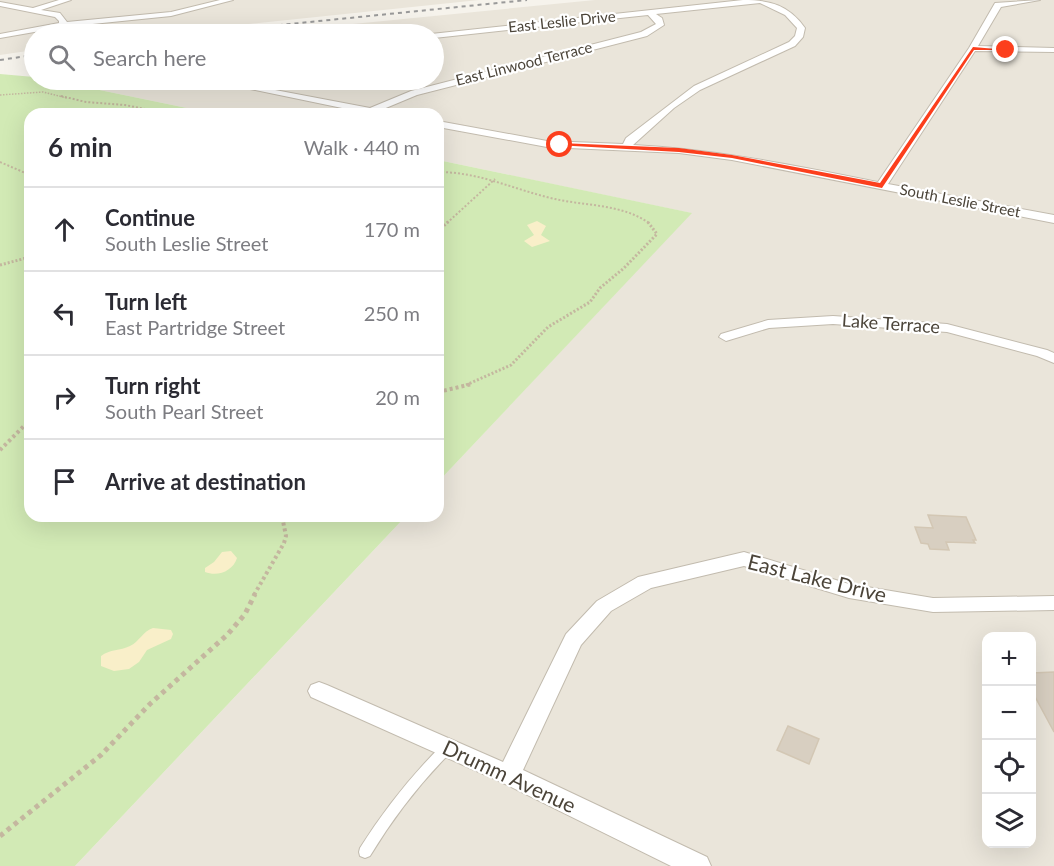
<!DOCTYPE html>
<html lang="en">
<head>
<meta charset="utf-8">
<style>
  :root { --surface:#fff; --page:#f2f2f3; --text:#2b2b33; --muted:#7c7c81; --line:#e1e1e2 }
  body { margin:0; font-family:Lato,sans-serif; background:var(--page); color:var(--text) }
  .controls { position:absolute; right:18px; bottom:18px; display:grid; overflow:hidden; border-radius:12px; box-shadow:0 6px 24px #0002 }
  .controls button { width:54px; height:54px; display:grid; place-items:center; padding:0; border:0; border-bottom:2px solid var(--line); background:var(--surface); color:var(--text); font:30px sans-serif }
  .stop { position:absolute; width:18px; height:18px; margin:-14px; border:4px solid #fc3f1d; border-radius:50%; background:#fff }
  .stop.end { background:#fc3f1d; border-color:#fff; box-shadow:0 2px 6px #0008 }
  .list { margin:0; padding:0; list-style:none }
  h2 { display:flex; justify-content:space-between; align-items:center; height:78px; margin:0; padding:0 24px; font-size:26px }
  h2 small { font-size:20px; font-weight:400; color:var(--muted) }
  .list li { display:grid; grid-template-columns:39px 1fr auto; gap:18px; align-items:center; box-sizing:border-box; height:84px; padding:0 24px; border-top:2px solid var(--line) }
  .list b { display:block; font-size:22px; white-space:nowrap }
  .list p { margin:0; font-size:20px; white-space:nowrap; color:var(--muted) }
  .list em { font-size:20px; font-style:normal; color:var(--muted) }
  .icon { flex:none; width:33px; height:33px; fill:none; stroke:currentColor; stroke-width:2; stroke-linecap:round; stroke-linejoin:round }
  .map { position:relative; flex:none; width:1054px; height:866px; overflow:hidden }
  .search { position:absolute; background:var(--surface); box-shadow:0 6px 24px #0002; left:24px; top:24px; width:420px; height:66px; display:flex; align-items:center; gap:15px; box-sizing:border-box; padding:0 21px; border-radius:33px; color:var(--muted); font-size:22px }
  .panel { position:absolute; background:var(--surface); box-shadow:0 6px 24px #0002; left:24px; top:108px; width:420px; height:414px; border-radius:18px }
  .map>svg:first-child { display:block }
  .residential { fill:#eae5da; fill-rule:evenodd }
  .green { fill:#d2eab5 }
  .sand { fill:#f9efc9 }
  .building { fill:#d8cfc1; stroke:#d3c7b4; stroke-width:1.5 }
  .lines { fill:none; stroke-linecap:round; stroke-linejoin:round }
  .lane-casing { stroke:#c2bbae; stroke-width:2 }
  .street-casing { stroke:#c2bbae; stroke-width:2 }
  .path-far4 { stroke:#c4b79f; stroke-width:1.5; stroke-dasharray:1.5 1.5; stroke-linecap:butt }
  .path-far3 { stroke:#c4b79f; stroke-width:2; stroke-dasharray:2 2; stroke-linecap:butt }
  .path-far2 { stroke:#c4b79f; stroke-width:3; stroke-dasharray:2 2; stroke-linecap:butt }
  .path-far1 { stroke:#c4b79f; stroke-width:4; stroke-dasharray:3 3; stroke-linecap:butt }
  .path { stroke:#c4b79f; stroke-width:5; stroke-dasharray:4.5 4.5; stroke-linecap:butt }
  .lane { fill:#fff; fill-rule:evenodd }
  .street { fill:#fff; fill-rule:evenodd }
  .rail { stroke:#9a9a9a; stroke-width:2; stroke-dasharray:4 4; stroke-linecap:butt }
  .route { fill:#fc3f1d }
  .labels { text-anchor:middle; stroke-width:4.5; stroke-linejoin:round; paint-order:stroke }
  .far-street-label { font-size:15px; fill:#4b4439; stroke:#fff }
  .street-label { font-size:18px; fill:#4b4439; stroke:#fff }
  .near-street-label { font-size:21px; fill:#4b4439; stroke:#fff }
</style>
</head>
<body>
<div class="map">
<svg width="1054" height="866" viewBox="0 0 1054 866">
  <rect width="100%" height="100%" fill="#f6f3ec"/>
  <g class="residential">
    <polygon points="0,0 479,0 154,34 34,34 34,50 0,55"/>
    <path d="M 595,0 L 1054,0 L 1054,866 L 75,866 L 406,516 L 438,516 L 438,482 L 691,213 L 438,160 L 438,114 L 216,114 L 51,80 L 434,80 L 434,34 L 251,34 ZM 986,636 L 1032,636 L 1032,844 L 986,844 Z"/>
  </g>
  <g class="green">
    <polygon points="0,74 34,77 34,80 51,80 216,114 30,114 30,516 406,516 75,866 0,866"/>
    <polygon points="438,160 692,213 438,482"/>
  </g>
  <g class="sand">
    <polygon points="537,221 546,226 541,235 550,241 532,247 524,241 534,235 527,225"/>
    <path d="M 231,551 L 237,558 C 233,571 218,577 205,572 L 205,568 L 214,562 L 222,552 Z"/>
    <path d="M 153,628 L 171,630 L 173,634 L 171,639 L 147,650 L 139,662 L 129,669 L 114,671 L 101,666 L 101,656 C 110,649 120,651 130,646 C 139,642 143,631 153,628 Z"/>
  </g>
  <g class="building">
    <polygon points="928,515 966,517 976,540 973,540 975,543 946,542 949,550 930,549 928,544 921,543 915,527 933,528"/>
    <polygon points="1054,672 1054,732 1032,691 1032,673"/>
    <polygon points="788,726 819,739 809,764 777,750"/>
  </g>
  <g class="lines">
    <g class="lane-casing">
      <path id="lane" d="M 447,743 L 451,744 L 453,748 L 451,752 C 420,783 393,818 370,856 L 365,858 L 360,856 L 359,852 L 360,848 C 384,810 411,776 443,744 Z"/>
    </g>
    <g class="street-casing">
      <g id="street">
        <polygon points="59,0 71,0 41,10 60,13 67,22 171,12 220,0 233,0 171,16 63,27 0,38 0,34 59,23 59,21 55,17 0,6 0,2 33,8"/>
        <path d="M 743,0 C 770,0 789,5 805,28 L 803,37 L 795,46 L 700,90 L 674,108 L 633,145 C 716,149 797,166 878,182 L 969,48 L 995,3 L 1040,0 L 1001,7 L 978,46 L 1054,48 L 1054,52 L 975,51 L 888,184 L 1054,215 L 1054,223 L 732,160 L 679,153 L 547,147 L 438,127 L 438,121 L 547,141 L 623,144 L 626,138 L 694,86 L 789,42 L 795,36 L 797,28 L 785,15 L 760,3 L 656,14 L 662,18 L 664,25 L 647,36 L 417,95 L 381,110 L 385,111 L 386,114 L 371,114 L 207,80 L 222,80 L 370,108 L 411,91 L 641,32 L 656,24 L 648,15 L 434,38 L 431,34 Z"/>
        <polygon points="833,316 947,324 1047,350 1054,353 1054,363 1037,356 947,332 833,324 769,328 726,341 719,337 721,334 768,320"/>
        <polygon points="744,552 849,584 933,598 1054,596 1054,610 933,612 849,598 744,566 651,588 611,611 581,645 523,770 707,857 711,866 671,866 501,782 311,697 308,691 311,685 319,682 327,685 503,762 566,634 597,601 638,577"/>
      </g>
    </g>
    <polyline class="path-far4" points="0,95 43,92 67,98"/>
    <g class="path-far3">
      <polyline points="61,96 86,102 125,105 155,111 187,111 203,114"/>
      <polyline points="0,162 30,175"/>
      <path d="M 438,172 C 480,172 515,190 555,199 C 586,206 622,204 649,223"/>
      <polyline points="447,223 495,179"/>
    </g>
    <g class="path-far2">
      <polyline points="438,231 449,221"/>
      <polyline points="0,265 30,257"/>
      <polyline points="466,385 511,365 548,327 590,302 600,288 624,268 657,234 647,221"/>
    </g>
    <g class="path-far1">
      <polyline points="438,392 472,384"/>
      <polyline points="0,450 30,420"/>
      <polyline points="254,595 284,543 286,536 282,516"/>
    </g>
    <polyline class="path" points="0,836 101,755 150,704 228,634 245,614 255,594"/>
    <use href="#lane" class="lane"/>
    <use href="#street" class="street"/>
    <g class="rail">
      <polyline points="191,34 527,0"/>
      <polyline points="0,60 34,55"/>
    </g>
  </g>
  <polygon class="route" points="973,47 1008,50 974,50 882,188 732,158 679,152 556,145 560,143 679,148 732,155 880,183"/>
  <g class="labels">
    <g class="far-street-label">
      <text transform="translate(562 22) rotate(-6)" y="5">East Leslie Drive</text>
      <text transform="translate(524 64) rotate(-14)" y="5">East Linwood Terrace</text>
      <text transform="translate(960 201) rotate(11)" y="5">South Leslie Street</text>
    </g>
    <g class="street-label">
      <text transform="translate(891 324) rotate(4)" y="6">Lake Terrace</text>
    </g>
    <g class="near-street-label">
      <text transform="translate(817 579) rotate(14)" y="7">East Lake Drive</text>
      <text transform="translate(509 777) rotate(25)" y="7">Drumm Avenue</text>
    </g>
  </g>
</svg>
<div class="controls">
<button>+</button>
<button>−</button>
<button><svg class="icon" aria-label="locate" viewBox="0 0 24 24"><circle cx="12" cy="12" r="6"/><path d="M12 2v4M12 18v4M2 12h4M18 12h4"/></svg></button>
<button><svg class="icon" aria-label="layers" viewBox="0 0 24 24"><path d="M12 4l9 5-9 5-9-5zM3 14l9 5 9-5"/></svg></button>
</div>
<div class="stop" style="left:560px;top:145px"></div>
<div class="stop end" style="left:1006px;top:50px"></div>
<div class="search"><svg class="icon" aria-label="search" viewBox="0 0 24 24"><circle cx="10" cy="10" r="6"/><path d="M15 15l6 6"/></svg>Search here</div>
<section class="panel">
<h2>6 min<small>Walk · 440 m</small></h2>
<ul class="list">
<li><svg class="icon" aria-label="ahead" viewBox="0 0 24 24"><path d="M12 20V5M6 11l6-6 6 6"/></svg><div><b>Continue</b><p>South Leslie Street</p></div><em>170 m</em></li>
<li><svg class="icon" aria-label="left" viewBox="0 0 24 24"><path d="M17 20v-9H6M10 6l-5 5 5 5"/></svg><div><b>Turn left</b><p>East Partridge Street</p></div><em>250 m</em></li>
<li><svg class="icon" aria-label="right" viewBox="0 0 24 24"><path d="M7 20v-9h11M14 6l5 5-5 5"/></svg><div><b>Turn right</b><p>South Pearl Street</p></div><em>20 m</em></li>
<li><svg class="icon" aria-label="arrive" viewBox="0 0 24 24"><path d="M6 21V4h12l-3 4 3 4H6"/></svg><div><b>Arrive at destination</b></div></li>
</ul>
</section>
</div>
</body>
</html>
